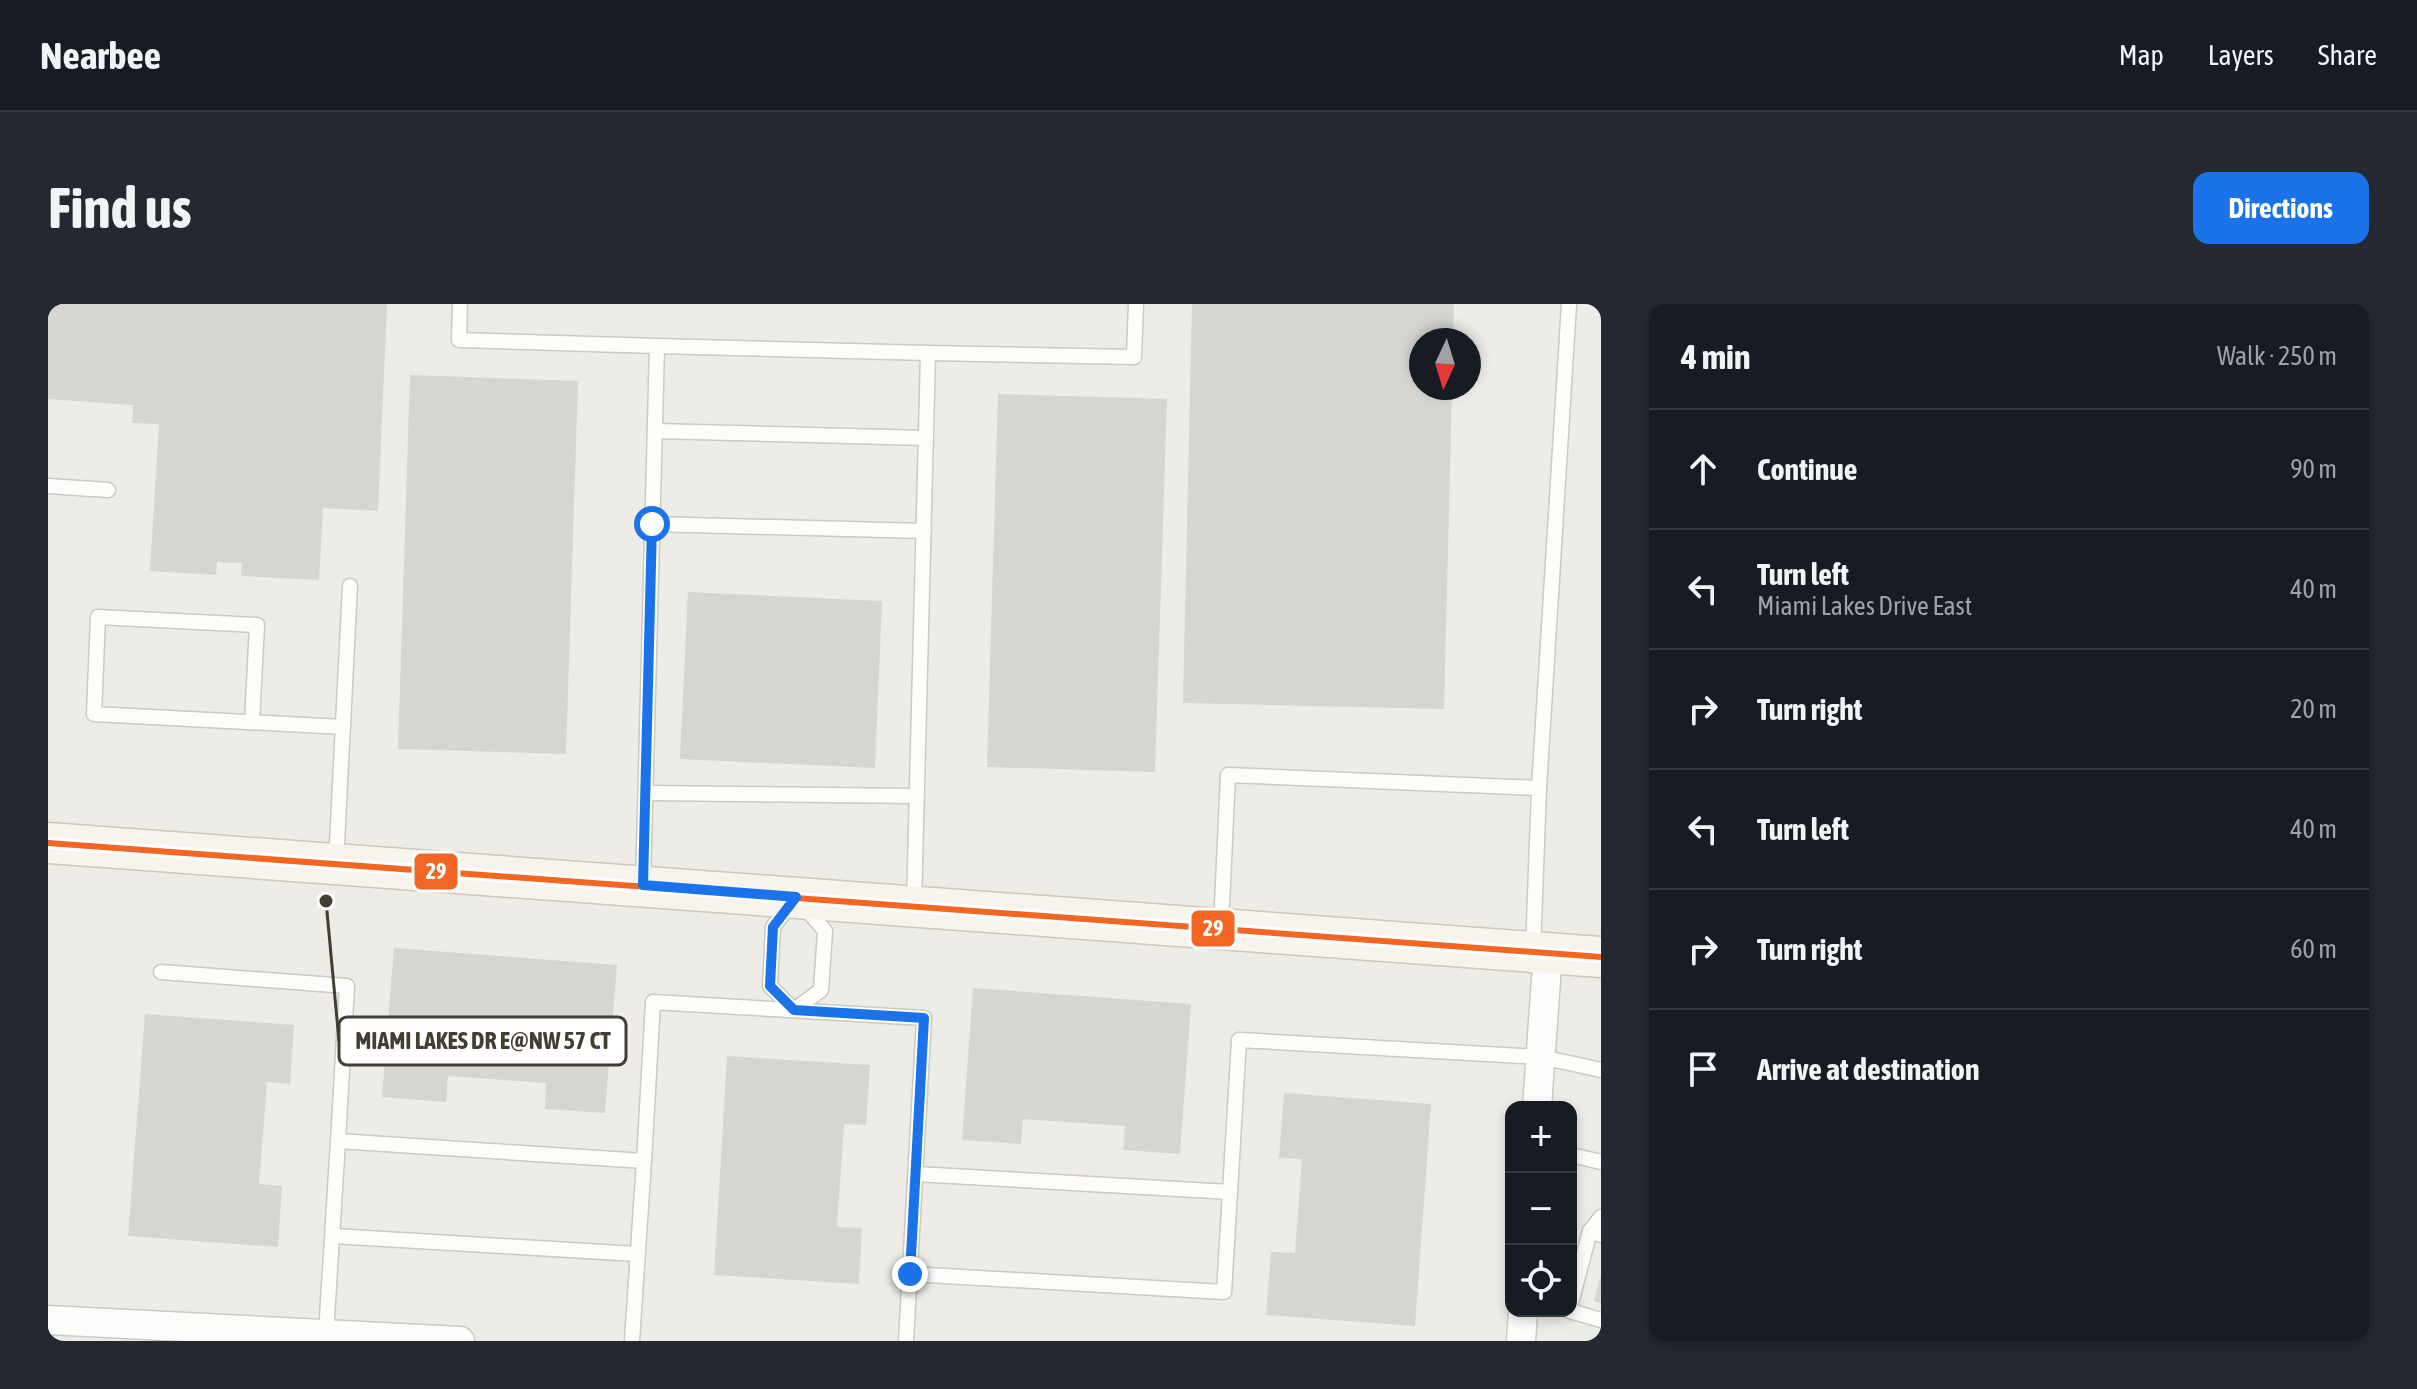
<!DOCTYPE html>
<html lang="en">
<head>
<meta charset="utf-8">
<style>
  :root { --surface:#171b24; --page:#242831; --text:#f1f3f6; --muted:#9ea1a6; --line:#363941; --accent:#1a73e8 }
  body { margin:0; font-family:"Asap Condensed",sans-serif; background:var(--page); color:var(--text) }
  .controls { position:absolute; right:24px; bottom:24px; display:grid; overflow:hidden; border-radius:16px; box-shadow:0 4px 12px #0003 }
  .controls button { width:72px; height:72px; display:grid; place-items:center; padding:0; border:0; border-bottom:2px solid var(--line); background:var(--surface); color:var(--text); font:40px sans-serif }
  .compass { position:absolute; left:1361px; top:24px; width:72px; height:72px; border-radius:50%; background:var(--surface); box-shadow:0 4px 12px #0003; rotate:184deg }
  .stop { position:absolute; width:24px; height:24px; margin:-18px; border:6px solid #1a73e8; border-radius:50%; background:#fff }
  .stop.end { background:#1a73e8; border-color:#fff; box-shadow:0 2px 8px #0008 }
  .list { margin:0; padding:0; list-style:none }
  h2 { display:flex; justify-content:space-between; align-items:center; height:104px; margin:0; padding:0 32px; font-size:34px }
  h2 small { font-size:26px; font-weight:400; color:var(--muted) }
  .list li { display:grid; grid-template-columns:52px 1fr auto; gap:24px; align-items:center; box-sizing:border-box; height:120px; padding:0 32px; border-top:2px solid var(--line) }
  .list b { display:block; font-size:30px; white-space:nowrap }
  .list p { margin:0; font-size:26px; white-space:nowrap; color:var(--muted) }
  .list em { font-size:26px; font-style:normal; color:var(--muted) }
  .icon { flex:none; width:44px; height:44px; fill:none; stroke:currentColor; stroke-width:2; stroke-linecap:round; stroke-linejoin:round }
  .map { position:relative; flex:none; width:1553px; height:1037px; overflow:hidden; border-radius:16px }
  header { display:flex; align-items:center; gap:48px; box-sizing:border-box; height:112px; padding:0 40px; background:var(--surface); border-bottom:2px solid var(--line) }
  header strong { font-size:38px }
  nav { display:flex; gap:44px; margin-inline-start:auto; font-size:28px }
  .intro { display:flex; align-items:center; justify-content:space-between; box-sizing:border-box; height:192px; padding:0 48px }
  h1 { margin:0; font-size:56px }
  .button { padding:20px 36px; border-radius:16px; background:var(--accent); color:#fff; font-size:28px; font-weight:700 }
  main { display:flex; gap:48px; padding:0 48px }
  aside { flex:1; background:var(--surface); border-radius:16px; box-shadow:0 4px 12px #0003 }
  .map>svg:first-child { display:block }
  .building { fill:#d7d5cf }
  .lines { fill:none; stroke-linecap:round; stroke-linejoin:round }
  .service-casing { stroke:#cccac3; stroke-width:17 }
  .minor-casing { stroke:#cccac3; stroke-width:31 }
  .secondary-casing { stroke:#cdcabd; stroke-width:43 }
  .service { stroke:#fcfcfb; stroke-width:14 }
  .minor { stroke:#fcfcfb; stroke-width:28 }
  .secondary { stroke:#f6f4ec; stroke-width:40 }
  .bus-1-casing { stroke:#fff; stroke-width:12 }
  .bus-1 { stroke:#f26522; stroke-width:6 }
  .route { stroke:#1a73e8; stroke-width:10 }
  .leader { fill:none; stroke:#423e33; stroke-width:3 }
  .callout-dot { fill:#423e33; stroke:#fff; stroke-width:3 }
  .callout { fill:#fff; stroke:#423e33; stroke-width:3 }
  .callout-label { font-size:24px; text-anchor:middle; font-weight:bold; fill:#423e33 }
  .line-badge { stroke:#fff; stroke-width:3 }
  .badge-label { font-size:22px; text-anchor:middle; font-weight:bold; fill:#fff }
</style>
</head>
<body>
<header>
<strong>Nearbee</strong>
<nav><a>Map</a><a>Layers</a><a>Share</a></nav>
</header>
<div class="intro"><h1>Find us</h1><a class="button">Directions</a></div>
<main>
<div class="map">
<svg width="1553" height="1037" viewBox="0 0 1553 1037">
  <rect width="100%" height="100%" fill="#eeece6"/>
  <g class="building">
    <polygon points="0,0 339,0 330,207 275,204 271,276 193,272 194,259 169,258 168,271 102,267 111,120 84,119 85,101 0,95"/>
    <polygon points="1144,0 1406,0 1405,36 1373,36 1373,84 1404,84 1396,405 1135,399"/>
    <polygon points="362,71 530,77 518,450 350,445"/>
    <polygon points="950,90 1119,95 1107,468 939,463"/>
    <polygon points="640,288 834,297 827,464 632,455"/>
    <polygon points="346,644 569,661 557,809 497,805 498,779 400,772 398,798 334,793"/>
    <polygon points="925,684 1143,700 1132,850 1075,846 1077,822 975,815 973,840 914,836"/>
    <polygon points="97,710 246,721 242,780 219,778 211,880 234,882 230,943 80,932"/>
    <polygon points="679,752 822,761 818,821 796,820 789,923 814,924 811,980 666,971"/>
    <polygon points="1236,789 1383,800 1367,1022 1218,1011 1223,948 1247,949 1254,855 1231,854"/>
    <polygon points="1552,974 1553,974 1553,999 1546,997"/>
  </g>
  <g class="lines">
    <g class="service-casing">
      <g id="service">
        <polyline points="412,0 411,36 609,42 595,581"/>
        <polyline points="609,42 880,49 866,601"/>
        <polyline points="880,49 1086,53 1088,0"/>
        <polyline points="607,127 878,134"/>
        <polyline points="0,182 60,186"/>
        <polyline points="604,220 876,227"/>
        <polyline points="204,418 209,321 50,313 46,410 295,423"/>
        <polyline points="1491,484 1521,0"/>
        <polyline points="598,489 868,492"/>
        <polyline points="288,559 302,282"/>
        <polygon points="748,593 777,627 773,686 746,706 722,682 725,623"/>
        <polyline points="1173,623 1180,471 1491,484 1485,646"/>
        <polyline points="113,668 299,682 290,837"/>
        <polyline points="1523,851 1553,858"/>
        <polyline points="596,857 605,698 876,714 858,1037"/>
        <polyline points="1182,888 1191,736 1493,753 1553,766"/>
        <polyline points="1553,913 1542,927 1553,931"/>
        <polyline points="285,932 589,950"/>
        <polyline points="862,970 1176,988 1182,888 868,870"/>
        <polyline points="1523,999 1542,927"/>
        <polyline points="1522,1007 1553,1016"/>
        <polyline points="278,1030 290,837 596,857 584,1037"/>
      </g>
    </g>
    <g class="minor-casing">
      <g id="minor">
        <polyline points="1489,803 1500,647"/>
        <polyline points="0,1016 412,1037"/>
        <polyline points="1473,1037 1475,1007"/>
      </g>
    </g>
    <g class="secondary-casing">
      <polyline id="secondary" points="0,539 1553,653"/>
    </g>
    <use href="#service" class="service"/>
    <use href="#minor" class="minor"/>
    <use href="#secondary" class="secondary"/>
    <g class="bus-1-casing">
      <polyline id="bus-1" points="0,539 1553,653"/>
    </g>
    <use href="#bus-1" class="bus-1"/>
  </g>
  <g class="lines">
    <polyline class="route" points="604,220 595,581 748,593 725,623 722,682 746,706 876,714 862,970"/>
  </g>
  <path class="leader" d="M278 597L291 737"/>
  <circle class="callout-dot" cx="278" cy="597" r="8"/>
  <rect class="callout" x="291" y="713" width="287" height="48" rx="8"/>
  <g class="callout-label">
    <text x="435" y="745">MIAMI LAKES DR E@NW 57 CT</text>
  </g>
  <g class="line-badge">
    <rect x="365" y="548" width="46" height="39" rx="8" fill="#f26522"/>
    <rect x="1142" y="605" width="46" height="39" rx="8" fill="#f26522"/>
  </g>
  <g class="badge-label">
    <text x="388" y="575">29</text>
    <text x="1165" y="632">29</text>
  </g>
</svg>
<div class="controls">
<button>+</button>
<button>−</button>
<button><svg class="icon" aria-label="locate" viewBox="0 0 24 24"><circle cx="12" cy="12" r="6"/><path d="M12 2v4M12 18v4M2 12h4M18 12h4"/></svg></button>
</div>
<svg class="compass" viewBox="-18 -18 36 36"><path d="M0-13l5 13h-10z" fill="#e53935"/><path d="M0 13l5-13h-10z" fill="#9ea1a6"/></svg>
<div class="stop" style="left:604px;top:220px"></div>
<div class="stop end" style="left:862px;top:970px"></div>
</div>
<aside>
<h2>4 min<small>Walk · 250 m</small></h2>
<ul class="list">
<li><svg class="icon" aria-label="ahead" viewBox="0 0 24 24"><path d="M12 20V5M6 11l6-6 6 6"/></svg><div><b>Continue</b></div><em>90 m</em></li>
<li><svg class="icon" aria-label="left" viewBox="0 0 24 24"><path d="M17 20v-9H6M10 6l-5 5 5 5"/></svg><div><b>Turn left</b><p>Miami Lakes Drive East</p></div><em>40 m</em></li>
<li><svg class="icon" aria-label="right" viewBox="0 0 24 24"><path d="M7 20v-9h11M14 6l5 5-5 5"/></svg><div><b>Turn right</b></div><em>20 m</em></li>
<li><svg class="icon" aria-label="left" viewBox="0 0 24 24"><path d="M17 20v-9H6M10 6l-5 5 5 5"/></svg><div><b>Turn left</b></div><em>40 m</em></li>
<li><svg class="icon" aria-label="right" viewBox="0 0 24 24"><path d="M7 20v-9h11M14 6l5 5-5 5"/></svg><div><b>Turn right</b></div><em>60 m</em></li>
<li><svg class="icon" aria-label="arrive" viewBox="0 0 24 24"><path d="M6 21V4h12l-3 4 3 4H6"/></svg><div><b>Arrive at destination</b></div></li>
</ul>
</aside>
</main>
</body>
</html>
